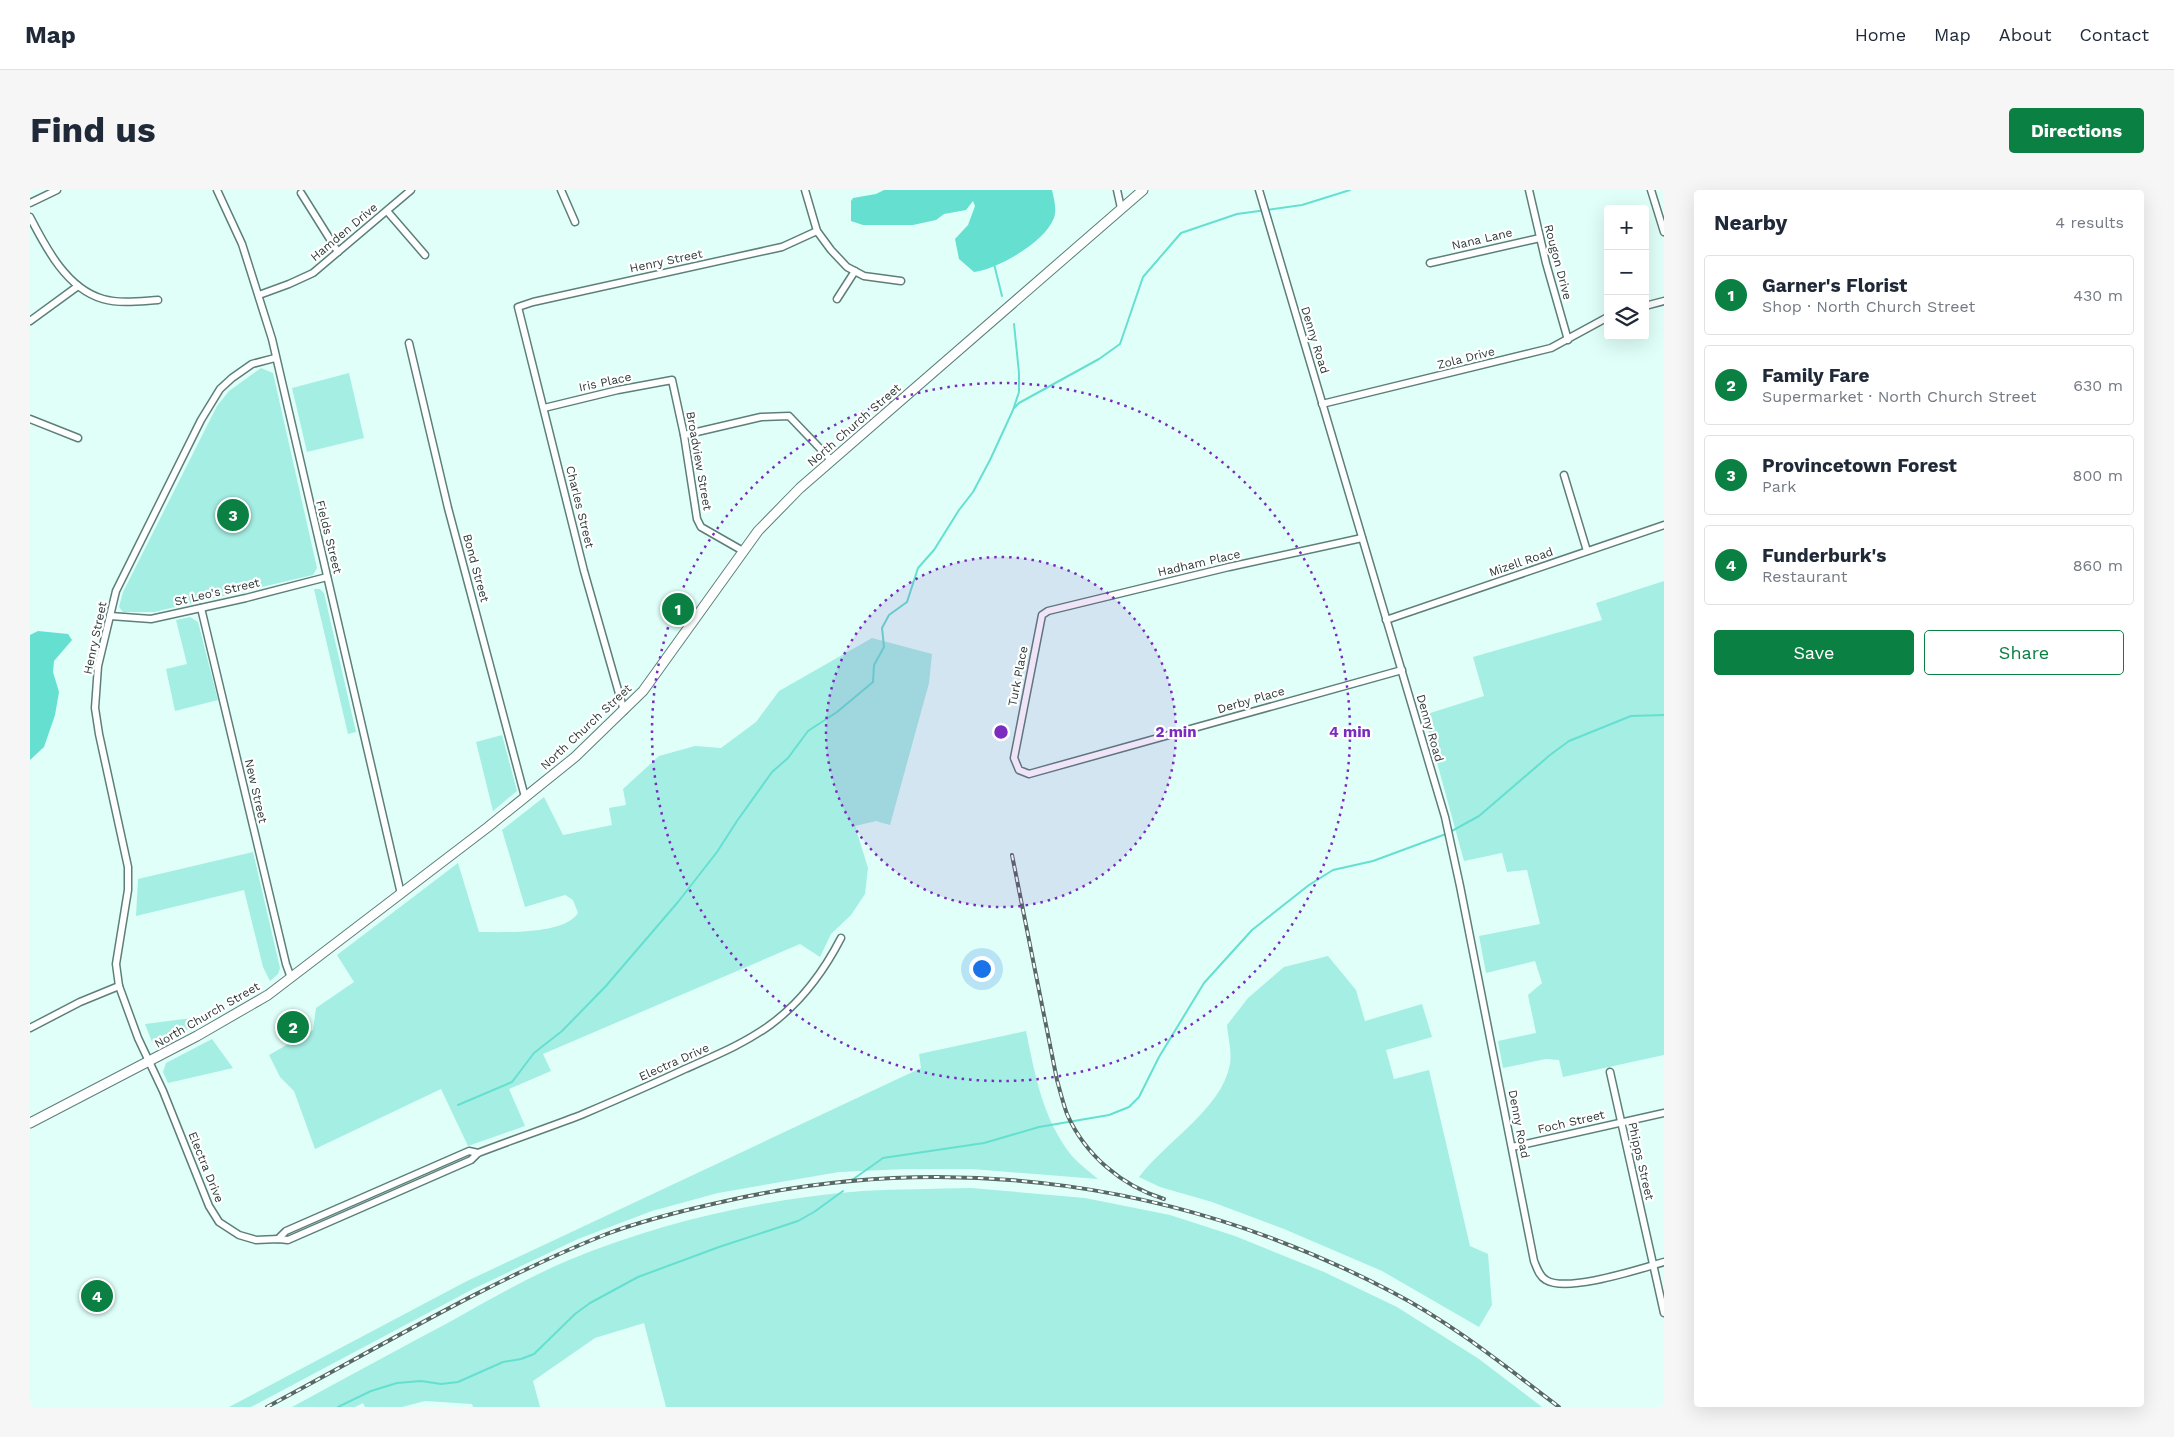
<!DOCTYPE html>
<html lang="en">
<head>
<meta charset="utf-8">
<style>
  :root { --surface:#fff; --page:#f6f6f7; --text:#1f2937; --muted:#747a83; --line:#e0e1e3; --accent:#0b8043 }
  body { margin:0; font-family:"Work Sans",sans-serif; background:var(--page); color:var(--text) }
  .controls { position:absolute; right:15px; top:15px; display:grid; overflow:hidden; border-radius:5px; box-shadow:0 5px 20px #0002 }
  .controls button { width:45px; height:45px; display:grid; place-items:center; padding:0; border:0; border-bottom:1px solid var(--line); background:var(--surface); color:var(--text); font:25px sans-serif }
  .you { position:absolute; left:951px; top:778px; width:18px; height:18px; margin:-12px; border:4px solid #fff; border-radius:50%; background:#1a73e8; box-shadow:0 0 0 8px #1a73e833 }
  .badge { display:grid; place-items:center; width:32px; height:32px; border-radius:50%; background:var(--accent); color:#fff; font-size:16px; font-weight:700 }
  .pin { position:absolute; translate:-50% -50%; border:2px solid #fff; box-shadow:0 1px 5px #0006 }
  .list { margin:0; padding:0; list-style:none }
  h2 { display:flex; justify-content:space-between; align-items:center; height:65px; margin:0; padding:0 20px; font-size:21px }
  h2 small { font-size:16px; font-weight:400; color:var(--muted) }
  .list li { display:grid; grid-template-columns:32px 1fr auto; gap:15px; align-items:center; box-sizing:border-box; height:80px; margin:0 10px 10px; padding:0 10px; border:1px solid var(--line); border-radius:5px }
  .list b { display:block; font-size:19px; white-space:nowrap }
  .list p { margin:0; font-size:16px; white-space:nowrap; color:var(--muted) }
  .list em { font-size:16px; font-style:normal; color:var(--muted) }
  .actions { display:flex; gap:10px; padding:15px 20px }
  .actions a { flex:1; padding:11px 0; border:1px solid var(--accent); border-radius:5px; text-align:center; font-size:18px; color:var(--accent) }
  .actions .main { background:var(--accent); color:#fff }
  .icon { flex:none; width:28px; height:28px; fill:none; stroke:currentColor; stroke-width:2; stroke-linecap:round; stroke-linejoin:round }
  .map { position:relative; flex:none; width:1634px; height:1217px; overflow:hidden; border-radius:5px }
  header { display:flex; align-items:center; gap:30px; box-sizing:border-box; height:70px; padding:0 25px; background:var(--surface); border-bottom:1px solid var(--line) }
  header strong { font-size:24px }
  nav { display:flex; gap:28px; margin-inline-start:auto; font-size:18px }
  .intro { display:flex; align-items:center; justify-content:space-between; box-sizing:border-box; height:120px; padding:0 30px }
  h1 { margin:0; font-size:35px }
  .button { padding:12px 22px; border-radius:5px; background:var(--accent); color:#fff; font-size:18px; font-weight:700 }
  main { display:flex; gap:30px; padding:0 30px }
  aside { flex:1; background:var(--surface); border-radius:5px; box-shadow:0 5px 20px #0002 }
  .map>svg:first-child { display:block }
  .green { fill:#a5eee3 }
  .water { fill:#65e0d0 }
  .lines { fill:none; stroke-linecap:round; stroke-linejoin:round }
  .stream { stroke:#65e0d0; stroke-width:2 }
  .street-casing { stroke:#5d7f7a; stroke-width:9 }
  .secondary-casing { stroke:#5d7f7a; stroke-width:11 }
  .street { stroke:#fff; stroke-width:6 }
  .secondary { stroke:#fff; stroke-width:9 }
  .rail-casing { stroke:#576966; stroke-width:4 }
  .rail { stroke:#fff; stroke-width:2; stroke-dasharray:5.5; stroke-linecap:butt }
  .ring { fill:none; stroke:#7b2cbf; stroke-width:2.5; stroke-dasharray:2.5 5 }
  .labels { text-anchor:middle; stroke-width:4.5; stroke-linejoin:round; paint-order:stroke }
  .street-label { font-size:12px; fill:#2d3c39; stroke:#fff }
  .centre { fill:#7b2cbf; stroke:#fff; stroke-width:2.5 }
  .ring-label { font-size:15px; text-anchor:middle; font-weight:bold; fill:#7b2cbf; stroke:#fff; stroke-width:4.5; stroke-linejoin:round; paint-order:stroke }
</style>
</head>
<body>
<header>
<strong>Map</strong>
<nav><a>Home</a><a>Map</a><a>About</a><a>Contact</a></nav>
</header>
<div class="intro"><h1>Find us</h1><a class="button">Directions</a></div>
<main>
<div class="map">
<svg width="1634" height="1217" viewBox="0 0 1634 1217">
  <rect width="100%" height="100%" fill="#e0fff9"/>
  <g class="green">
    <polygon points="231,178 243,183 287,378 283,385 124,422 93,422 89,417 93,402 187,216 199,201"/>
    <polygon points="319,183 334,248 277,262 262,198"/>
    <polygon points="1634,391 1634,865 1533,887 1529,870 1516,869 1473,878 1468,851 1506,843 1498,805 1512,793 1505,771 1456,783 1449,746 1510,734 1497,680 1477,682 1472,663 1434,671 1394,525 1454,506 1443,467 1572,430 1566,413"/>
    <polygon points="284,399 290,399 294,403 326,542 318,544"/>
    <polygon points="160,427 168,432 188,510 145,521 136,479 157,474 146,430"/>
    <path d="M 842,448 L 902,464 L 899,493 L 860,635 L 846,631 L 825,636 L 838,678 L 835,704 L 821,725 L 801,744 L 790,767 L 770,754 L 513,864 L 521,881 L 479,899 L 495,936 L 438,956 L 411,899 L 285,959 L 264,901 L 250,887 L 239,865 L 283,840 L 286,818 L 324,792 L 307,765 L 428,673 L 449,742 C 473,742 534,745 548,723 L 543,710 L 535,705 L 495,717 L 472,640 L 514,607 L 533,645 L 582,635 L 579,618 L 596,615 L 593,599 L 629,566 L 665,556 L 691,558 L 726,532 L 749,501 Z"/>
    <polygon points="472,545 487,601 463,621 446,552"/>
    <polygon points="223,662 250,778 248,784 240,791 233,777 214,700 106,726 108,689"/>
    <path d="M 1298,766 L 1326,800 L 1335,831 L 1392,814 L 1402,847 L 1356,860 L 1364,889 L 1399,880 L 1440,1056 L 1458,1064 L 1462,1115 L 1449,1137 L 1352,1081 L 1254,1039 L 1182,1012 L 1130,997 L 1109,987 C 1135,952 1192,919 1200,874 C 1202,862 1198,847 1197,835 L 1218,808 L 1254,777 Z"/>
    <polygon points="162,828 166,835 130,854 122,852 115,834"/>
    <path d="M 996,841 C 1005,885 1013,930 1042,966 C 1050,975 1060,982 1068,989 L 942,979 L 876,979 L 809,982 L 688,1003 L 622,1021 L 548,1049 L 443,1099 L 221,1217 L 199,1217 L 437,1091 L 891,878 L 889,864 Z"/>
    <polygon points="182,849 203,878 138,893 133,882 136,873"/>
    <path d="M 941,998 L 1055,1008 L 1140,1025 L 1205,1046 L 1294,1082 L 1367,1117 L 1449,1169 L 1512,1217 L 636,1217 L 614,1133 L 565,1148 L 503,1191 L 510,1217 L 443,1217 L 442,1214 L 395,1211 L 372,1217 L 335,1217 L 333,1213 L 325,1217 L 262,1217 C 316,1188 370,1158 425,1129 C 462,1108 499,1087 539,1070 C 630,1032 733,1009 832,1001 C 868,999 905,999 941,998 Z"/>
  </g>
  <g class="water">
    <path d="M 854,0 L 1022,0 C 1024,9 1027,19 1024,28 C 1015,52 968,79 944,82 L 929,69 L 925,49 L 938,35 L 945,16 L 943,11 L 936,20 L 914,24 L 906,30 L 883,35 L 833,35 L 821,31 L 821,11 L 823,8 L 846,4 Z"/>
    <polygon points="8,441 38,444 42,450 24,471 23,482 29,502 25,525 14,557 0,570 0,445"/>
  </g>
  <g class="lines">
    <g class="stream">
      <polyline points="964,74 972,106"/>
      <polyline points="984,218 989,213 1069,169 1090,154 1113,87 1151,43 1207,24 1272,15 1320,0"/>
      <polyline points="1420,642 1449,626 1520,565 1539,551 1601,526 1634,525"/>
      <polyline points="428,915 482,892 504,863 532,841 575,797 648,712 687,662 707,631 742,582 758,568 778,541 807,522 843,492 844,475 854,457 852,438 859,425 877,412 888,378 904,360 929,320 943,302 960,270 983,220 989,202 989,183 984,134"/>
      <polyline points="822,990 853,968 954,953 1009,937 1079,925 1099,917 1109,907 1129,867 1174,793 1222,740 1279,695 1303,680 1343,671 1416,644"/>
      <polyline points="308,1217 341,1201 367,1193 391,1191 411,1194 428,1192 473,1172 491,1169 504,1164 545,1124 560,1113 608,1087 689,1057 768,1031 784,1022 813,1001"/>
    </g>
    <g class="street-casing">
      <g id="street">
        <polyline points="187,0 212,54 242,149 371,704"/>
        <polyline points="531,0 545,32"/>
        <polyline points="775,0 787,41 801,60 817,77 834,86 871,91"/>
        <polyline points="1087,0 1091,18"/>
        <path d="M 1229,0 L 1415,627 L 1430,696 L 1504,1071 C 1507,1078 1509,1086 1516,1090 C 1537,1103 1609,1079 1634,1072"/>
        <polyline points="1499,0 1516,73 1538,150"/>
        <polyline points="1621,0 1634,42"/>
        <polyline points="271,3 308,62"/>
        <polyline points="0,13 27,0"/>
        <polyline points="357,21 395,65"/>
        <path d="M 0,27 C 16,58 37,99 73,109 C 91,114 111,111 128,110"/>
        <polyline points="1400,73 1510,48"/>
        <polyline points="229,105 259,94 283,83 381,0"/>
        <polyline points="807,109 825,81"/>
        <polyline points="1615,116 1634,111"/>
        <polyline points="0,131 48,96"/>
        <polyline points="379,153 418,318 495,607"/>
        <path d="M 245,168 L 222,174 L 202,188 L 190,199 L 171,230 L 86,401 L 68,476 L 65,518 L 69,544 L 98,677 L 98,700 L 86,774 L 89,796 L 108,848 L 133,901 L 179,1016 L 189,1032 L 209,1045 L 226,1050 L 248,1049 L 258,1050 L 441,970 L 448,963 C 482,950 517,938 551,925 C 586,910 621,895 655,879 C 684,866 714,854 740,835 C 770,813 794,781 811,748"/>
        <polyline points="1292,214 1521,158 1578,127"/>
        <polyline points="514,218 588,200 642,190 654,245 667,329 671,337 713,361"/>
        <polyline points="0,229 48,248"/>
        <polyline points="654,245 731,227 759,226 802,271"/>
        <polyline points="1534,285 1557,361"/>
        <polyline points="1332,348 1199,377 1018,421 1012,425 984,568 989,580 999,584 1372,480"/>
        <polyline points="171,418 256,774 261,788"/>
        <polyline points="80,426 121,429 216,408 297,387"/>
        <polyline points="1356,430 1634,335"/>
        <polyline points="594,521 554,381 488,117 503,112 752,57 787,41"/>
        <polyline points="0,838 50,812 89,796"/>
        <polyline points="1580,882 1634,1123"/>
        <polyline points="1482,957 1634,923"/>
        <polyline points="248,1049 256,1041 439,961 448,963"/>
      </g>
    </g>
    <g class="secondary-casing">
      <polyline id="secondary" points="0,933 167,846 238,805 458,637 545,567 613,501 728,341 770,298 1113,0"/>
    </g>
    <use href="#street" class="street"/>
    <use href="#secondary" class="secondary"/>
    <g class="rail-casing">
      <g id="rail">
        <path d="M 982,665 L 1027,890 C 1030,901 1033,913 1037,924 C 1055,965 1092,996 1134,1009"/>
        <path d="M 237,1217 C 348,1158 457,1092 574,1045 C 613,1030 655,1020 696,1011 C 925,959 1154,993 1362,1102 C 1422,1133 1476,1177 1529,1217"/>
      </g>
    </g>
    <use href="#rail" class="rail"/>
  </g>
  <circle cx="971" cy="542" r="175" fill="#7b2cbf" fill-opacity=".12"/>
  <g class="ring">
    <circle cx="971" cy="542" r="175"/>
    <circle cx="971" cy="542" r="349"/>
  </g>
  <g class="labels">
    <g class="street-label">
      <text transform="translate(314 42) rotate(-40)" y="4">Hamden Drive</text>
      <text transform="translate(1452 49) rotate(-13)" y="4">Nana Lane</text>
      <text transform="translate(636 71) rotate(-12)" y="4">Henry Street</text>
      <text transform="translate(1528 72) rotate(75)" y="4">Rougon Drive</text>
      <text transform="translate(1285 150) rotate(73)" y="4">Denny Road</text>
      <text transform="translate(1436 168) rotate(-14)" y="4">Zola Drive</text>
      <text transform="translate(575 192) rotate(-12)" y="4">Iris Place</text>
      <text transform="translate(824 235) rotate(-41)" y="4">North Church Street</text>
      <text transform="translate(669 271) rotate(80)" y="4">Broadview Street</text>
      <text transform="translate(550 317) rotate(76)" y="4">Charles Street</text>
      <text transform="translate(299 347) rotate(76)" y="4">Fields Street</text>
      <text transform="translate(1491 372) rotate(-19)" y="4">Mizell Road</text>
      <text transform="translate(1169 373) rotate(-13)" y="4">Hadham Place</text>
      <text transform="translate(446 378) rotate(75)" y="4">Bond Street</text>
      <text transform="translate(187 402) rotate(-13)" y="4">St Leo's Street</text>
      <text transform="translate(65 448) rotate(-78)" y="4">Henry Street</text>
      <text transform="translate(988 486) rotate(-79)" y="4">Turk Place</text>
      <text transform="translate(1221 510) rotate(-16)" y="4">Derby Place</text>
      <text transform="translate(556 537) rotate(-43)" y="4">North Church Street</text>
      <text transform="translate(1400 538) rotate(74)" y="4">Denny Road</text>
      <text transform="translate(226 601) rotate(77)" y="4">New Street</text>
      <text transform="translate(177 825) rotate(-30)" y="4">North Church Street</text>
      <text transform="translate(644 872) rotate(-24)" y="4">Electra Drive</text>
      <text transform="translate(1541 932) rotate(-13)" y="4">Foch Street</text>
      <text transform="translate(1489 934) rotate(79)" y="4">Denny Road</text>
      <text transform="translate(1611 971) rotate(77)" y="4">Phipps Street</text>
      <text transform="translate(176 977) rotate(68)" y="4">Electra Drive</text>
    </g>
  </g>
  <circle cx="971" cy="542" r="8" class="centre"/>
  <g class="ring-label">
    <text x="1146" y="547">2 min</text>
    <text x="1320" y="547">4 min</text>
  </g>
</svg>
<div class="controls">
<button>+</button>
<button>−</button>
<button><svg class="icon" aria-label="layers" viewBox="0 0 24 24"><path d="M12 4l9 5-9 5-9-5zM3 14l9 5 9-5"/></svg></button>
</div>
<div class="you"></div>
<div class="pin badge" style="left:648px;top:419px">1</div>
<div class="pin badge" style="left:263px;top:837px">2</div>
<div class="pin badge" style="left:203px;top:325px">3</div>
<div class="pin badge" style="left:67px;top:1106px">4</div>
</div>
<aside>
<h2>Nearby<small>4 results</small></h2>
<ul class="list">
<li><span class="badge">1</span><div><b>Garner's Florist</b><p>Shop · North Church Street</p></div><em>430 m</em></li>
<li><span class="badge">2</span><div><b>Family Fare</b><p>Supermarket · North Church Street</p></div><em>630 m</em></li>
<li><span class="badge">3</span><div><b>Provincetown Forest</b><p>Park</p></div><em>800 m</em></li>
<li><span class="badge">4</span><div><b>Funderburk's</b><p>Restaurant</p></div><em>860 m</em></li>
</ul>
<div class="actions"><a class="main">Save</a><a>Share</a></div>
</aside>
</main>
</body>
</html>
